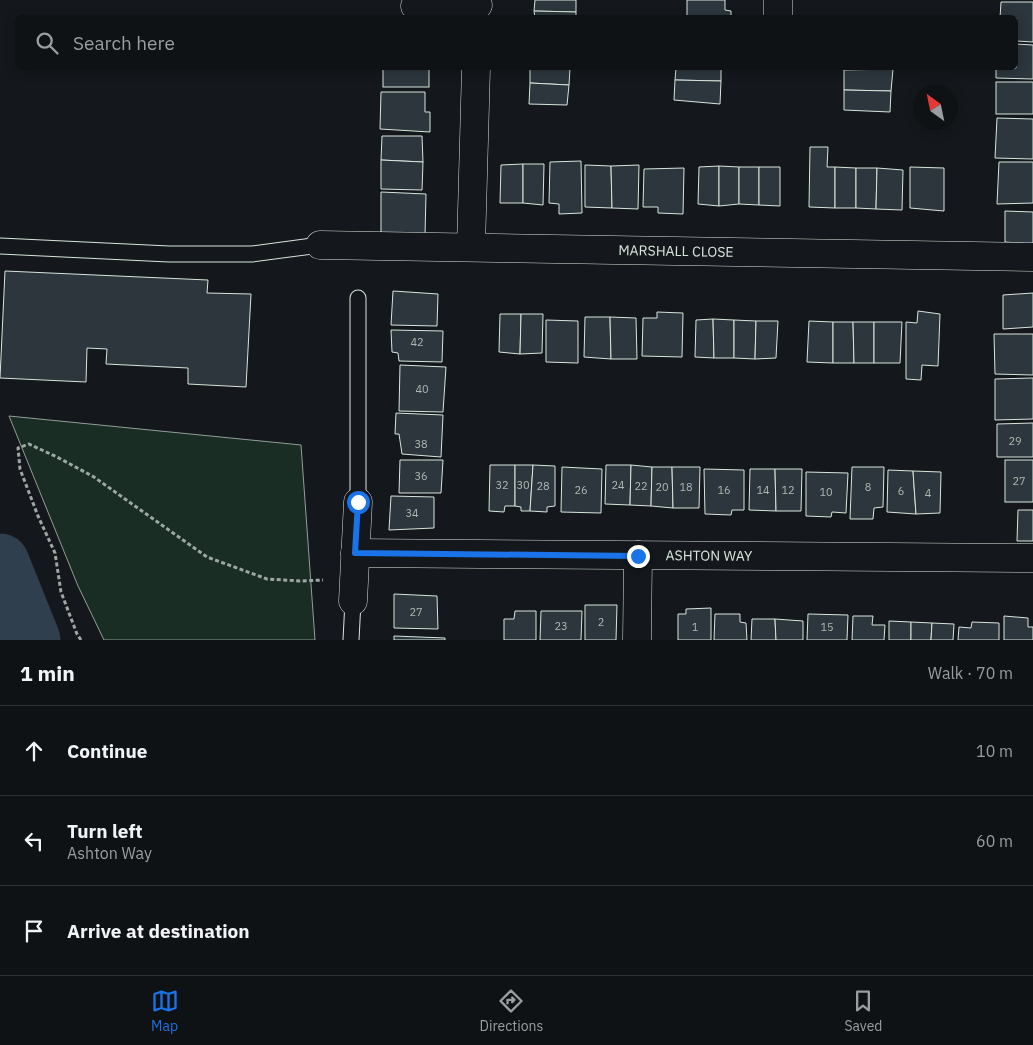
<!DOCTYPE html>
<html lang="en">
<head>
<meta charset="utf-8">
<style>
  :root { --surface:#0f1215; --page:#1d2022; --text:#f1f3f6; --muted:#9b9ea0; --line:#2f3234; --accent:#1a73e8 }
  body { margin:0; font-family:"IBM Plex Sans",sans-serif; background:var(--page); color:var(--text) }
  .compass { position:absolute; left:913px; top:85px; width:45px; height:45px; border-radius:50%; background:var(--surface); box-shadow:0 2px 12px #0003; rotate:327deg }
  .stop { position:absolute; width:15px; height:15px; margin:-11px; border:4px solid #1a73e8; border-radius:50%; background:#fff }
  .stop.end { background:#1a73e8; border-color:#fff; box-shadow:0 1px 5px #0008 }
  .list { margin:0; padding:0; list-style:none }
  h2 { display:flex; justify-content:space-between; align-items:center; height:65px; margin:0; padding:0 20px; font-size:21px }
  h2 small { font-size:16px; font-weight:400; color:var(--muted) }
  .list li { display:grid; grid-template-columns:32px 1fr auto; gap:15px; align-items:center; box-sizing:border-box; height:90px; padding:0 20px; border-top:1px solid var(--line) }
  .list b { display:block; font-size:19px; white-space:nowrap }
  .list p { margin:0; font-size:16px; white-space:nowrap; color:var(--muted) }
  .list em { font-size:16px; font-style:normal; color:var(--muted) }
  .icon { flex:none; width:28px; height:28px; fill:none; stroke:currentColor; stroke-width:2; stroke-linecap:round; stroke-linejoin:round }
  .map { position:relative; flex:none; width:1033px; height:640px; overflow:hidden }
  .search { position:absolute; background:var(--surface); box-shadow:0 2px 12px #0003; left:15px; right:15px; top:15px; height:55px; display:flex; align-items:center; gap:12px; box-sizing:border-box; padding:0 18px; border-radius:8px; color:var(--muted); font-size:19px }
  .sheet { height:335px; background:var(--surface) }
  nav { display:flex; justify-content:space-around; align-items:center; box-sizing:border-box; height:70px; border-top:1px solid var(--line); background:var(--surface); font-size:14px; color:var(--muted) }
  nav a { display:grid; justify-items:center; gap:2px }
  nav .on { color:var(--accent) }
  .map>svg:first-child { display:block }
  .green { fill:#1a2d24; stroke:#939e99 }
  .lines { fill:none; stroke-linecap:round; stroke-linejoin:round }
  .river { stroke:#2f3f4d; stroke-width:59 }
  .building { fill:#2c363c; stroke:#d8e6dc }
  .service-casing { stroke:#d8e6dc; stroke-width:17 }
  .minor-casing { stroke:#d8e6dc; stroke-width:29 }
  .path { stroke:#9da8a2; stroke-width:3; stroke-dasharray:4 2.5; stroke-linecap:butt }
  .service { stroke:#14181c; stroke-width:15 }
  .minor { stroke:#14181c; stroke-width:28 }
  .route { stroke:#1a73e8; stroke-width:6 }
  .labels { text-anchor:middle; stroke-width:4; stroke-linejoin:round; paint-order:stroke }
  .number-label { font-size:11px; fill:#adbab4 }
  .street-label { font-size:14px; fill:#d8e6dc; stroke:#14181c }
</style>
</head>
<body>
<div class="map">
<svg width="1033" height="640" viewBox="0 0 1033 640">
  <rect width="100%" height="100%" fill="#14181c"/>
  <polygon class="green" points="9,416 301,445 315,640 104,640 78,586"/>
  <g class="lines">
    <polyline class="river" points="0,563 31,640"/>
  </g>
  <g class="building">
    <polygon points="535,0 576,0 576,12 534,11"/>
    <polygon points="687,0 725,0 725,10 731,11 731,18 687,18"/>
    <polygon points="1001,2 1033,2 1033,42 1016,41 1016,18 1000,18"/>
    <polygon points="534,11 576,12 576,18 535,18"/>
    <polygon points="1016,44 1033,45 1033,79 996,78 996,68 1016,68"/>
    <rect x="383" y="68" width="46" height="19"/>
    <polygon points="530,68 570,68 569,85 530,83"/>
    <polygon points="676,68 721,68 721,81 675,80"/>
    <polygon points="844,68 893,68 893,69 844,70"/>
    <polygon points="893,69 891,91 844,90 844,70"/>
    <polygon points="675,80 721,81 720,104 674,100"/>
    <rect x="996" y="82" width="37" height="32"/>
    <polygon points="530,83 569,85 567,105 529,104"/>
    <polygon points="844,90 891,91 890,112 844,110"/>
    <polygon points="381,92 425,92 425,112 430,112 430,132 380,129"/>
    <polygon points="997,118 1033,119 1033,159 995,158"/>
    <polygon points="382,136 422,136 423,162 381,160"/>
    <polygon points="810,147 828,147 827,167 835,167 835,208 809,207"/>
    <polygon points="381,160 423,162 422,190 381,189"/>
    <polygon points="581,161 582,213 559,214 559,204 549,203 550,162"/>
    <polygon points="999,162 1033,162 1033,203 997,204"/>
    <polygon points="523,164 523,203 500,203 501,165"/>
    <polygon points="523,164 544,164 543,205 523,203"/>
    <polygon points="585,165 611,166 612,208 585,207"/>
    <polygon points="639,165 638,209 612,208 611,166"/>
    <polygon points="719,166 719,206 698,204 699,167"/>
    <polygon points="719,166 739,167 739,204 719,206"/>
    <polygon points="739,167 759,167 759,205 739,204"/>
    <polygon points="759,167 780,167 780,206 759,205"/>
    <polygon points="835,167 856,168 856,208 835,208"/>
    <polygon points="910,167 944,168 944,211 910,208"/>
    <polygon points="684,168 683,214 658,213 658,207 643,207 644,169"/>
    <polygon points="856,168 877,168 876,209 856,208"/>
    <polygon points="877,168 903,170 902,210 876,209"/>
    <polygon points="381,192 426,194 425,235 381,233"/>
    <polygon points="1005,211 1033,212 1033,244 1005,242"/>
    <polygon points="5,271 208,280 207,293 251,294 246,387 188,384 188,368 106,364 107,349 87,348 86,382 0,378"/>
    <polygon points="393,291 438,294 437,326 391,325"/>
    <polygon points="1033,293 1033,327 1003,329 1003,295"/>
    <polygon points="918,311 940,314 938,366 922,365 921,380 906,379 906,322 917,323"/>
    <polygon points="657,312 683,313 682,357 642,356 643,318 657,318"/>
    <polygon points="500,314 521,314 520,354 499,352"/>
    <polygon points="521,314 543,314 542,353 520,354"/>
    <polygon points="585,317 610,317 611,359 584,357"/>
    <polygon points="610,317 636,318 637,359 611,359"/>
    <polygon points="713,319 714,358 695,357 696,320"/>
    <polygon points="713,319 734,320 734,358 714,358"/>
    <polygon points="546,320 578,321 578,363 546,362"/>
    <polygon points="734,320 756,321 755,359 734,358"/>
    <polygon points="756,321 778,321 776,358 755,359"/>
    <polygon points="809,321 833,322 833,363 807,362"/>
    <polygon points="833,322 853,322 854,363 833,363"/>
    <polygon points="853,322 874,322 874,363 854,363"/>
    <polygon points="874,322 902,322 900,363 874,363"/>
    <polygon points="391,330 443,331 442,362 399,361 398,353 392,352"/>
    <polygon points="994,334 1033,334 1033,375 995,374"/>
    <polygon points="400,365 446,367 443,412 399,411"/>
    <polygon points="1033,378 1033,419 995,420 995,379"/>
    <polygon points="396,413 443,415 441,457 402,454 399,434 395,434"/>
    <polygon points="1033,423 1033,457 997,457 997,424"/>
    <polygon points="400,460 443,460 441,493 399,493"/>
    <rect x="1005" y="460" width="28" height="42"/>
    <polygon points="490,465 515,465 515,506 505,506 504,512 489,511"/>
    <polygon points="515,465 533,465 530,511 521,511 521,507 515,506"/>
    <polygon points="533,465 555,466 555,506 547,507 547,512 530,511"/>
    <polygon points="606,465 631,465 630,505 605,504"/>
    <polygon points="631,465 652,467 651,506 630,505"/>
    <polygon points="562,467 602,469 601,513 561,512"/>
    <polygon points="652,467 672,467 673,508 651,506"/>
    <polygon points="672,467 700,467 699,508 673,508"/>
    <polygon points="852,467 884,467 883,507 874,508 873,519 850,519"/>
    <polygon points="704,469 744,470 744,510 732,510 731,515 705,514"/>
    <polygon points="750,469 775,469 776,511 749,510"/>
    <polygon points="775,469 802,469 801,511 776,511"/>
    <polygon points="888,470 913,471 916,514 887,512"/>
    <polygon points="913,471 941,472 940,513 916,514"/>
    <polygon points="806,472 848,473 846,513 832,512 831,517 806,516"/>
    <polygon points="391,496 434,497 434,528 389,530"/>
    <polygon points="1018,510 1033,510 1033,541 1017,541"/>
    <polygon points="394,594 437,596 438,629 394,628"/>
    <polygon points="585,605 617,605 616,640 585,640"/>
    <polygon points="711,608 711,640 678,640 678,614 686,614 686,609"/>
    <polygon points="515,611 536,611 536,640 504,640 504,619 514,619"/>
    <polygon points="541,611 582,611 581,640 540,640"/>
    <polygon points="715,614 740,614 740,622 746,623 747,640 714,640"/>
    <polygon points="808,614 848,615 847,640 807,640"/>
    <polygon points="853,616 873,616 872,625 885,625 884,640 852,640"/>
    <polygon points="1004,616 1028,618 1028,627 1033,627 1033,640 1004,640"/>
    <polygon points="752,619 775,619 776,640 751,640"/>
    <polygon points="775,619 803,621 803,640 776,640"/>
    <polygon points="889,621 911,622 911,640 889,640"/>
    <polygon points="911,622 932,623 931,640 911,640"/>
    <polygon points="972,622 999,623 999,640 958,640 959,627 971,628"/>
    <polygon points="932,623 954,624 953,640 931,640"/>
    <polygon points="394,636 445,638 445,640 394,640"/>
  </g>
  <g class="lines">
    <g class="service-casing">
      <g id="service">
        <polyline points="0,246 169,254 252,254 320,245"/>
        <polyline points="358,502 358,298"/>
        <polyline points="351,640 353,601"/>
      </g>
    </g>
    <g class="minor-casing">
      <g id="minor">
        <polyline points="415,6 478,5"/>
        <polyline points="778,18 778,0"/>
        <path id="s1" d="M 320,245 L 1033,257"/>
        <polyline points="471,247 476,68"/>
        <path id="s2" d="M 355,553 L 1033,558"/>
        <polyline points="353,601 358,502"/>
        <polyline points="637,640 638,555"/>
      </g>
    </g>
    <polyline class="path" points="81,640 77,634 61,592 55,553 38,516 20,469 18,448 29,444 57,457 94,477 207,557 267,579 300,581 323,580"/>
    <use href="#service" class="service"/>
    <use href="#minor" class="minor"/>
  </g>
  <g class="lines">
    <polyline class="route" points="358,502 355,553 638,556"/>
  </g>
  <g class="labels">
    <g class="number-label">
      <text x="417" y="346">42</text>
      <text x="422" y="393">40</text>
      <text x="1015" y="445">29</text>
      <text x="421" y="448">38</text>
      <text x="421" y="480">36</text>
      <text x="1019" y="485">27</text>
      <text x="502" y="489">32</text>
      <text x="523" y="489">30</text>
      <text x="618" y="489">24</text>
      <text x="543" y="490">28</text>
      <text x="641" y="490">22</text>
      <text x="662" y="491">20</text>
      <text x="686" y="491">18</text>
      <text x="868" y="491">8</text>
      <text x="581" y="494">26</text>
      <text x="724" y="494">16</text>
      <text x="763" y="494">14</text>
      <text x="788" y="494">12</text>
      <text x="901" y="495">6</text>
      <text x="826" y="496">10</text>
      <text x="928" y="497">4</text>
      <text x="412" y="517">34</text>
      <text x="416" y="616">27</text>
      <text x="601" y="626">2</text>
      <text x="561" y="630">23</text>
      <text x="695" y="631">1</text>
      <text x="827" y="631">15</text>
    </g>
    <g class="street-label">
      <text dy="5" stroke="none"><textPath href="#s1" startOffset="356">MARSHALL CLOSE</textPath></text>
      <text dy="5" stroke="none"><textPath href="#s2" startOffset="354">ASHTON WAY</textPath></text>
    </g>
  </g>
</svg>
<svg class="compass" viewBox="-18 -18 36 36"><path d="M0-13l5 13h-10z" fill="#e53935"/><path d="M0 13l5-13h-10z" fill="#9b9ea0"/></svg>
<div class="stop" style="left:358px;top:502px"></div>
<div class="stop end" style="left:638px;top:556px"></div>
<div class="search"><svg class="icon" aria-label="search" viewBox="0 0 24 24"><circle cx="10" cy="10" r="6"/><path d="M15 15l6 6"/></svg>Search here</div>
</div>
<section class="sheet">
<h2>1 min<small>Walk · 70 m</small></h2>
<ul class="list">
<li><svg class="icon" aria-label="ahead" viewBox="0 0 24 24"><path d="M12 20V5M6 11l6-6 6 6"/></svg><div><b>Continue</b></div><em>10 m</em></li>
<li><svg class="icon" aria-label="left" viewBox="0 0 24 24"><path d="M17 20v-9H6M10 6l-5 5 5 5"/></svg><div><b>Turn left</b><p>Ashton Way</p></div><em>60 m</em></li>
<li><svg class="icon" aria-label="arrive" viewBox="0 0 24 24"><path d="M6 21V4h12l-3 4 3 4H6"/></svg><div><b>Arrive at destination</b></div></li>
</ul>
</section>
<nav>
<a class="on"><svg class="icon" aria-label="map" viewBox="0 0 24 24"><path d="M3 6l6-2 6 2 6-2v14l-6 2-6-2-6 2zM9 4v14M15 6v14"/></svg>Map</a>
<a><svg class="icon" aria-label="directions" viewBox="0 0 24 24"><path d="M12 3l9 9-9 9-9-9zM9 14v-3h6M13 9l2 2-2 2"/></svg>Directions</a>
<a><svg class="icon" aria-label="saved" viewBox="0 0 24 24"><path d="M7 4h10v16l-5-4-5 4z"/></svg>Saved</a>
</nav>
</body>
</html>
